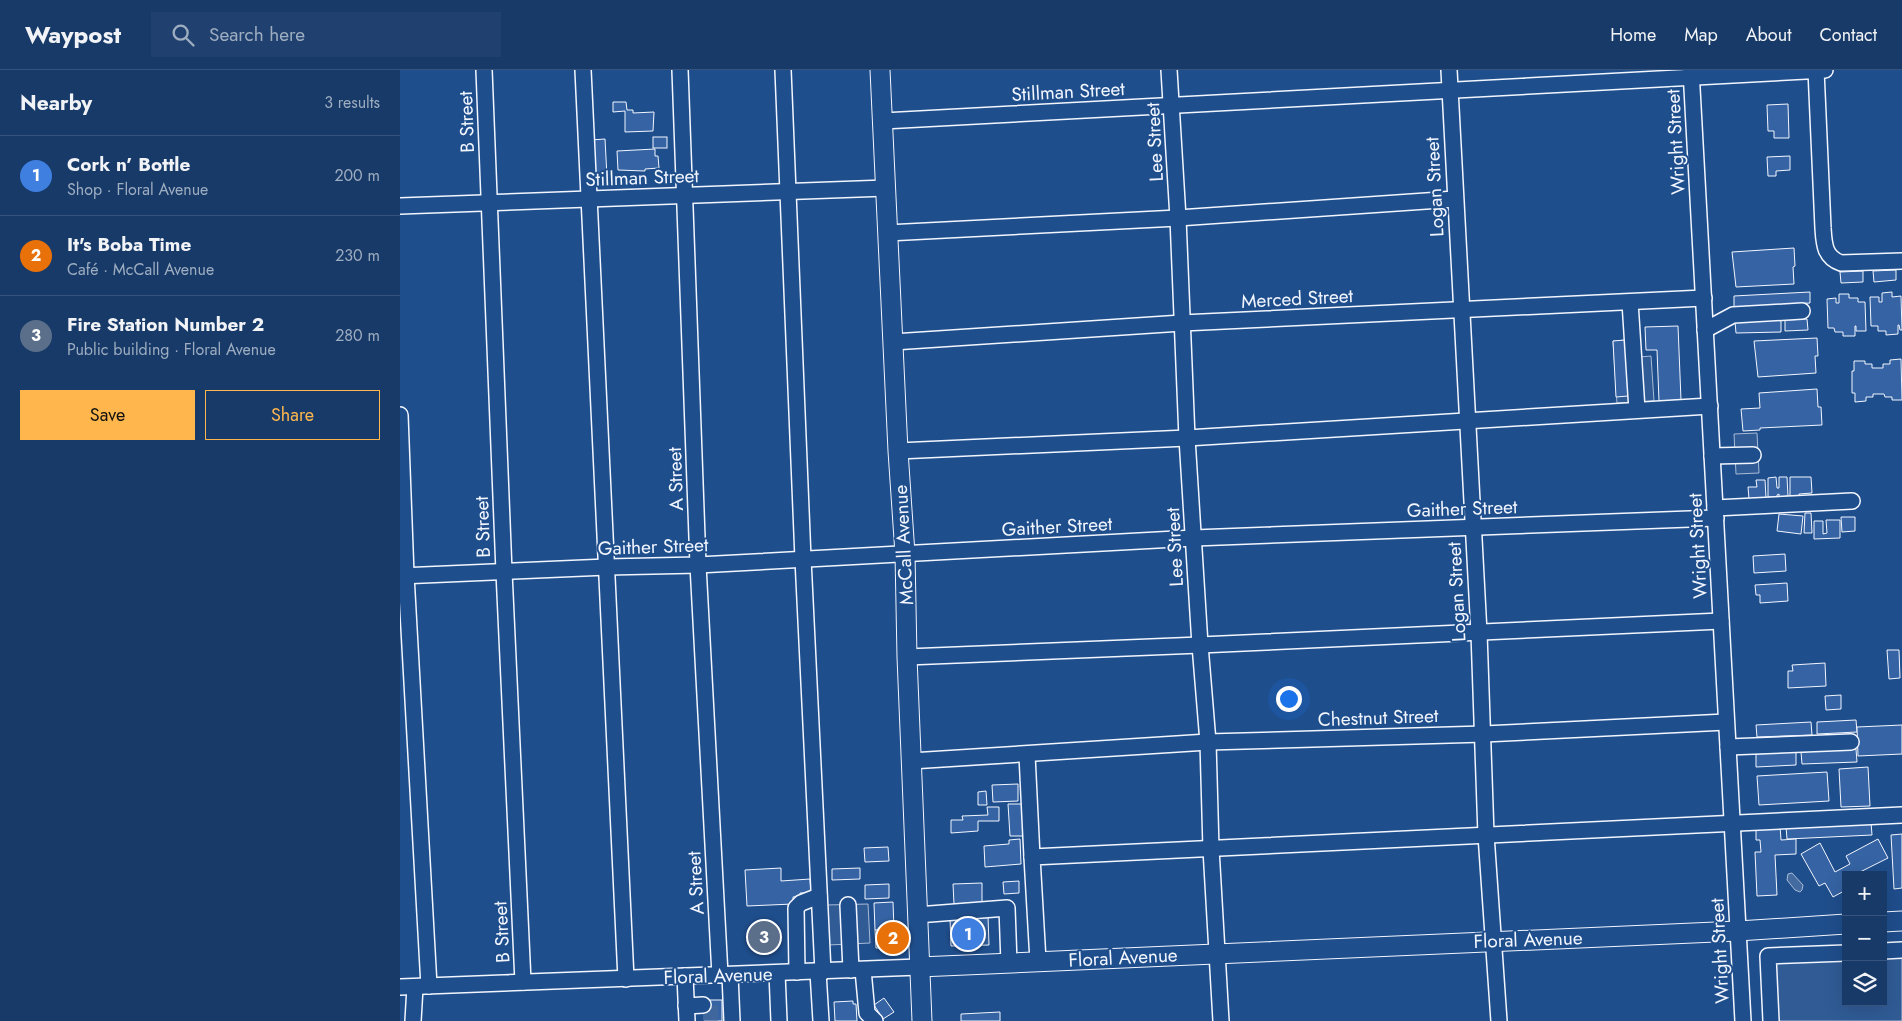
<!DOCTYPE html>
<html lang="en">
<head>
<meta charset="utf-8">
<style>
  :root { --surface:#173a69; --page:#20416f; --text:#f1f3f6; --muted:#9eadc0; --line:#36547d; --accent:#ffb74d }
  body { margin:0; font-family:Jost,sans-serif; background:var(--page); color:var(--text) }
  .controls { position:absolute; right:15px; bottom:15px; display:grid; overflow:hidden; border-radius:0px; box-shadow:0 5px 20px #0002 }
  .controls button { width:45px; height:45px; display:grid; place-items:center; padding:0; border:0; border-bottom:1px solid var(--line); background:var(--surface); color:var(--text); font:25px sans-serif }
  .you { position:absolute; left:888px; top:628px; width:18px; height:18px; margin:-12px; border:4px solid #fff; border-radius:50%; background:#1a73e8; box-shadow:0 0 0 8px #1a73e833 }
  .badge { display:grid; place-items:center; width:32px; height:32px; border-radius:50%; background:var(--accent); color:#fff; font-size:16px; font-weight:700 }
  .pin { position:absolute; translate:-50% -50%; border:2px solid #fff; box-shadow:0 1px 5px #0006 }
  .list { margin:0; padding:0; list-style:none }
  h2 { display:flex; justify-content:space-between; align-items:center; height:65px; margin:0; padding:0 20px; font-size:21px }
  h2 small { font-size:16px; font-weight:400; color:var(--muted) }
  .list li { display:grid; grid-template-columns:32px 1fr auto; gap:15px; align-items:center; box-sizing:border-box; height:80px; padding:0 20px; border-top:1px solid var(--line) }
  .list b { display:block; font-size:19px; white-space:nowrap }
  .list p { margin:0; font-size:16px; white-space:nowrap; color:var(--muted) }
  .list em { font-size:16px; font-style:normal; color:var(--muted) }
  .actions { display:flex; gap:10px; padding:15px 20px }
  .actions a { flex:1; padding:11px 0; border:1px solid var(--accent); border-radius:0px; text-align:center; font-size:18px; color:var(--accent) }
  .actions .main { background:var(--accent); color:#111 }
  .icon { flex:none; width:28px; height:28px; fill:none; stroke:currentColor; stroke-width:2; stroke-linecap:round; stroke-linejoin:round }
  .map { position:relative; flex:none; width:1502px; height:951px; overflow:hidden }
  header { display:flex; align-items:center; gap:30px; box-sizing:border-box; height:70px; padding:0 25px; background:var(--surface); border-bottom:1px solid var(--line) }
  header strong { font-size:24px }
  nav { display:flex; gap:28px; margin-inline-start:auto; font-size:18px }
  .search { width:350px; height:45px; background:var(--page); display:flex; align-items:center; gap:12px; box-sizing:border-box; padding:0 18px; border-radius:0px; color:var(--muted); font-size:19px }
  main { display:flex }
  aside { flex:1; background:var(--surface) }
  .map>svg:first-child { display:block }
  .built { fill:#305b95; stroke:#a8bbd7 }
  .water { fill:#446ba0; stroke:#a8bbd7 }
  .building { fill:#3563a3; stroke:#f2f6ff }
  .lines { fill:none; stroke-linecap:round; stroke-linejoin:round }
  .minor-tunnel { stroke:#3f679d; stroke-width:15; stroke-dasharray:15 8; stroke-linecap:butt }
  .minor-casing { stroke:#f2f6ff; stroke-width:18 }
  .major-casing { stroke:#f2f6ff; stroke-width:21 }
  .minor { stroke:#1f4e8c; stroke-width:15 }
  .major { stroke:#1f4e8c; stroke-width:19 }
  .labels { text-anchor:middle; stroke-width:4; stroke-linejoin:round; paint-order:stroke }
  .street-label { font-size:19px; fill:#f2f6ff; stroke:#1f4e8c }
</style>
</head>
<body>
<header>
<strong>Waypost</strong>
<div class="search"><svg class="icon" aria-label="search" viewBox="0 0 24 24"><circle cx="10" cy="10" r="6"/><path d="M15 15l6 6"/></svg>Search here</div>
<nav><a>Home</a><a>Map</a><a>About</a><a>Contact</a></nav>
</header>
<main>
<aside>
<h2>Nearby<small>3 results</small></h2>
<ul class="list">
<li><span class="badge" style="background:#3f7fe0">1</span><div><b>Cork n’ Bottle</b><p>Shop · Floral Avenue</p></div><em>200 m</em></li>
<li><span class="badge" style="background:#e8710a">2</span><div><b>It's Boba Time</b><p>Café · McCall Avenue</p></div><em>230 m</em></li>
<li><span class="badge" style="background:#5c6f8a">3</span><div><b>Fire Station Number 2</b><p>Public building · Floral Avenue</p></div><em>280 m</em></li>
</ul>
<div class="actions"><a class="main">Save</a><a>Share</a></div>
</aside>
<div class="map">
<svg width="1502" height="951" viewBox="0 0 1502 951">
  <rect width="100%" height="100%" fill="#1f4e8c"/>
  <g class="built">
    <polygon points="1239,269 1240,287 1251,286 1254,331 1217,333 1213,271"/>
    <polygon points="1357,363 1359,403 1336,404 1334,364"/>
    <polygon points="468,834 470,873 428,875 426,835"/>
    <polygon points="1502,877 1502,951 1368,951 1364,885 1446,880 1446,932 1483,932 1483,878"/>
  </g>
  <polygon class="water" points="1392,803 1403,815 1402,820 1400,822 1395,820 1387,810 1388,804"/>
  <g class="building">
    <polygon points="213,32 226,32 227,40 233,40 233,43 254,42 253,61 225,62 225,41 213,42"/>
    <polygon points="1388,34 1389,68 1374,68 1374,61 1368,61 1367,35"/>
    <rect x="253" y="67" width="14" height="11"/>
    <polygon points="205,69 207,107 193,108 191,70"/>
    <polygon points="255,79 255,86 258,86 259,98 245,99 245,101 218,100 217,81"/>
    <polygon points="1390,86 1390,100 1376,101 1376,106 1368,106 1367,87"/>
    <polygon points="1394,178 1395,196 1393,197 1394,214 1336,217 1332,182"/>
    <polygon points="1496,200 1496,210 1474,212 1473,201"/>
    <polygon points="1463,201 1463,212 1441,213 1440,202"/>
    <polygon points="1410,222 1410,233 1334,237 1334,226"/>
    <polygon points="1492,222 1492,227 1501,226 1502,260 1500,260 1499,255 1498,255 1498,264 1486,265 1486,261 1478,261 1478,256 1471,256 1470,227 1479,227 1479,232 1482,232 1482,223"/>
    <polygon points="1439,224 1449,224 1449,228 1458,228 1458,232 1465,232 1466,261 1456,261 1456,256 1455,256 1455,266 1443,266 1443,262 1435,262 1434,258 1428,258 1427,229 1436,228 1436,233 1439,233"/>
    <polygon points="1407,249 1408,260 1385,261 1385,250"/>
    <polygon points="1381,250 1381,262 1336,263 1335,252"/>
    <polygon points="1278,256 1281,330 1259,331 1257,280 1246,280 1245,257"/>
    <polygon points="1417,268 1418,286 1415,286 1416,303 1358,307 1354,271"/>
    <polygon points="1225,270 1228,326 1216,327 1213,271"/>
    <polygon points="1501,289 1502,330 1492,330 1492,327 1485,327 1484,324 1473,324 1473,327 1466,327 1466,331 1455,332 1455,323 1452,323 1452,301 1454,301 1454,291 1465,291 1465,294 1472,294 1472,298 1483,298 1483,294 1490,294 1490,290"/>
    <polygon points="1417,319 1418,337 1421,337 1422,355 1360,358 1360,360 1343,361 1341,339 1360,338 1359,323"/>
    <polygon points="1376,407 1377,418 1379,418 1379,407 1387,407 1388,426 1379,427 1379,424 1377,425 1377,427 1368,427 1368,408"/>
    <polygon points="1390,407 1411,407 1412,423 1399,424 1399,426 1390,426"/>
    <polygon points="1356,410 1365,410 1366,428 1349,429 1348,417 1357,417"/>
    <polygon points="1405,443 1411,443 1412,463 1404,463"/>
    <polygon points="1379,444 1403,446 1401,464 1377,461"/>
    <polygon points="1441,447 1455,447 1455,461 1442,462"/>
    <polygon points="1426,450 1440,450 1440,468 1414,469 1414,451 1423,451 1423,464 1427,463"/>
    <polygon points="1385,484 1386,501 1354,503 1353,486"/>
    <polygon points="1387,513 1388,531 1360,533 1360,525 1356,525 1355,515"/>
    <polygon points="1487,580 1499,580 1500,608 1489,609"/>
    <polygon points="1425,593 1426,616 1388,618 1388,601 1393,601 1392,595"/>
    <polygon points="1441,625 1441,639 1426,640 1425,626"/>
    <polygon points="1456,650 1457,662 1417,664 1417,652"/>
    <polygon points="1411,652 1412,665 1357,667 1356,655"/>
    <polygon points="1502,655 1502,684 1458,686 1457,657"/>
    <polygon points="1456,679 1457,692 1402,694 1401,682"/>
    <polygon points="1396,682 1396,695 1356,697 1356,684"/>
    <polygon points="1468,697 1470,736 1441,737 1439,699"/>
    <polygon points="1427,702 1429,731 1359,735 1357,706"/>
    <polygon points="618,714 618,731 593,732 592,715"/>
    <polygon points="586,721 587,735 578,735 578,722"/>
    <polygon points="608,734 622,734 623,766 610,766"/>
    <polygon points="587,737 599,737 599,751 578,751 578,761 551,763 551,750 563,750 562,746 588,745"/>
    <polygon points="1471,752 1472,765 1387,769 1386,756"/>
    <polygon points="1380,756 1381,770 1396,769 1396,784 1375,785 1377,825 1357,826 1355,782 1361,782 1360,770 1356,770 1356,757"/>
    <polygon points="1502,764 1502,818 1494,819 1491,765"/>
    <polygon points="620,769 621,794 585,797 584,776 609,774 609,770"/>
    <polygon points="1478,769 1488,788 1460,802 1461,805 1446,805 1446,820 1433,827 1425,813 1419,816 1401,784 1420,773 1435,802 1450,794 1446,786"/>
    <polygon points="488,777 489,791 465,792 464,778"/>
    <polygon points="381,798 381,811 410,809 411,823 400,823 400,826 393,827 393,834 347,836 345,800"/>
    <polygon points="460,798 460,809 432,810 432,799"/>
    <polygon points="619,811 619,823 604,824 603,812"/>
    <polygon points="582,813 582,832 554,834 553,814"/>
    <polygon points="489,814 489,828 465,829 465,815"/>
    <polygon points="493,832 494,859 475,860 474,833"/>
    <polygon points="588,846 589,875 551,876 550,848"/>
    <polygon points="501,859 502,877 476,878 475,860"/>
    <polygon points="484,928 494,942 483,949 474,935"/>
    <polygon points="304,930 322,930 322,951 305,951"/>
    <polygon points="453,931 453,934 456,934 457,951 435,951 434,932"/>
    <polygon points="600,942 600,951 561,951 561,944"/>
  </g>
  <g class="lines">
    <polyline class="minor-tunnel" points="303,943 323,943"/>
    <g class="minor-casing">
      <g id="minor">
        <polyline points="84,0 104,502 123,912"/>
        <polyline points="183,0 226,909"/>
        <polyline points="280,0 298,495 320,905"/>
        <polyline points="383,0 403,489 423,902"/>
        <polyline points="769,0 778,148 787,368 800,575 808,672 811,779 821,951"/>
        <polyline points="1049,0 1079,563 1086,765 1099,951"/>
        <polyline points="1291,0 1343,951"/>
        <path d="M 1416,0 L 1423,158 C 1424,173 1424,187 1441,193 L 1502,191"/>
        <polyline points="483,51 1425,0"/>
        <polyline points="0,136 486,118"/>
        <polyline points="487,163 778,148 1055,129"/>
        <polyline points="1230,232 1237,340"/>
        <polyline points="1305,260 1333,245 1402,241"/>
        <polyline points="493,272 782,253 1304,228"/>
        <polyline points="0,345 6,505 29,916"/>
        <polyline points="498,381 787,368 1310,336"/>
        <polyline points="1312,386 1353,385"/>
        <polyline points="1315,438 1452,431"/>
        <polyline points="0,506 207,497 298,495 794,468 1316,448"/>
        <polyline points="507,587 800,575 1321,551"/>
        <polyline points="1328,677 1451,672"/>
        <polyline points="627,685 632,787"/>
        <polyline points="511,691 808,672 1084,664 1326,652"/>
        <polyline points="448,835 451,900"/>
        <polyline points="517,845 607,838 609,893"/>
        <polyline points="1483,881 1502,880"/>
        <polyline points="638,891 632,787 1502,745"/>
        <polyline points="463,900 467,943 475,951"/>
        <polyline points="397,902 396,838 401,833 419,826"/>
        <polyline points="418,902 421,951"/>
        <polyline points="377,903 379,951"/>
        <polyline points="330,905 332,951"/>
        <polyline points="285,906 287,951"/>
        <polyline points="0,917 519,897"/>
        <polyline points="286,936 303,935"/>
        <polyline points="13,951 15,917"/>
        <polyline points="1371,951 1368,886 1446,883"/>
      </g>
    </g>
    <g class="major-casing">
      <g id="major">
        <polyline points="480,0 498,381 505,484 507,587 522,951"/>
        <polyline points="1483,852 1502,851"/>
        <polyline points="519,897 1338,861 1446,854"/>
      </g>
    </g>
    <use href="#minor" class="minor"/>
    <use href="#major" class="major"/>
  </g>
  <g class="labels">
    <g class="street-label">
      <text transform="translate(668 21) rotate(-3)" y="7">Stillman Street</text>
      <text transform="translate(66 52) rotate(-92)" y="7">B Street</text>
      <text transform="translate(754 72) rotate(-93)" y="7">Lee Street</text>
      <text transform="translate(1275 72) rotate(-93)" y="7">Wright Street</text>
      <text transform="translate(242 107) rotate(-2)" y="7">Stillman Street</text>
      <text transform="translate(1034 117) rotate(-93)" y="7">Logan Street</text>
      <text transform="translate(897 228) rotate(-3)" y="7">Merced Street</text>
      <text transform="translate(275 409) rotate(-92)" y="7">A Street</text>
      <text transform="translate(1062 438) rotate(-2)" y="7">Gaither Street</text>
      <text transform="translate(657 456) rotate(-3)" y="7">Gaither Street</text>
      <text transform="translate(82 457) rotate(-92)" y="7">B Street</text>
      <text transform="translate(503 475) rotate(-93)" y="7">McCall Avenue</text>
      <text transform="translate(253 476) rotate(-2)" y="7">Gaither Street</text>
      <text transform="translate(1297 476) rotate(-93)" y="7">Wright Street</text>
      <text transform="translate(774 477) rotate(-93)" y="7">Lee Street</text>
      <text transform="translate(1056 522) rotate(-93)" y="7">Logan Street</text>
      <text transform="translate(978 647) rotate(-2)" y="7">Chestnut Street</text>
      <text transform="translate(295 813) rotate(-93)" y="7">A Street</text>
      <text transform="translate(101 862) rotate(-93)" y="7">B Street</text>
      <text transform="translate(1128 869) rotate(-2)" y="7">Floral Avenue</text>
      <text transform="translate(1319 881) rotate(-93)" y="7">Wright Street</text>
      <text transform="translate(723 887) rotate(-3)" y="7">Floral Avenue</text>
      <text transform="translate(318 905) rotate(-2)" y="7">Floral Avenue</text>
    </g>
  </g>
</svg>
<div class="controls">
<button>+</button>
<button>−</button>
<button><svg class="icon" aria-label="layers" viewBox="0 0 24 24"><path d="M12 4l9 5-9 5-9-5zM3 14l9 5 9-5"/></svg></button>
</div>
<div class="you"></div>
<div class="pin badge" style="left:568px;top:864px;background:#3f7fe0">1</div>
<div class="pin badge" style="left:493px;top:868px;background:#e8710a">2</div>
<div class="pin badge" style="left:364px;top:867px;background:#5c6f8a">3</div>
</div>
</main>
</body>
</html>
